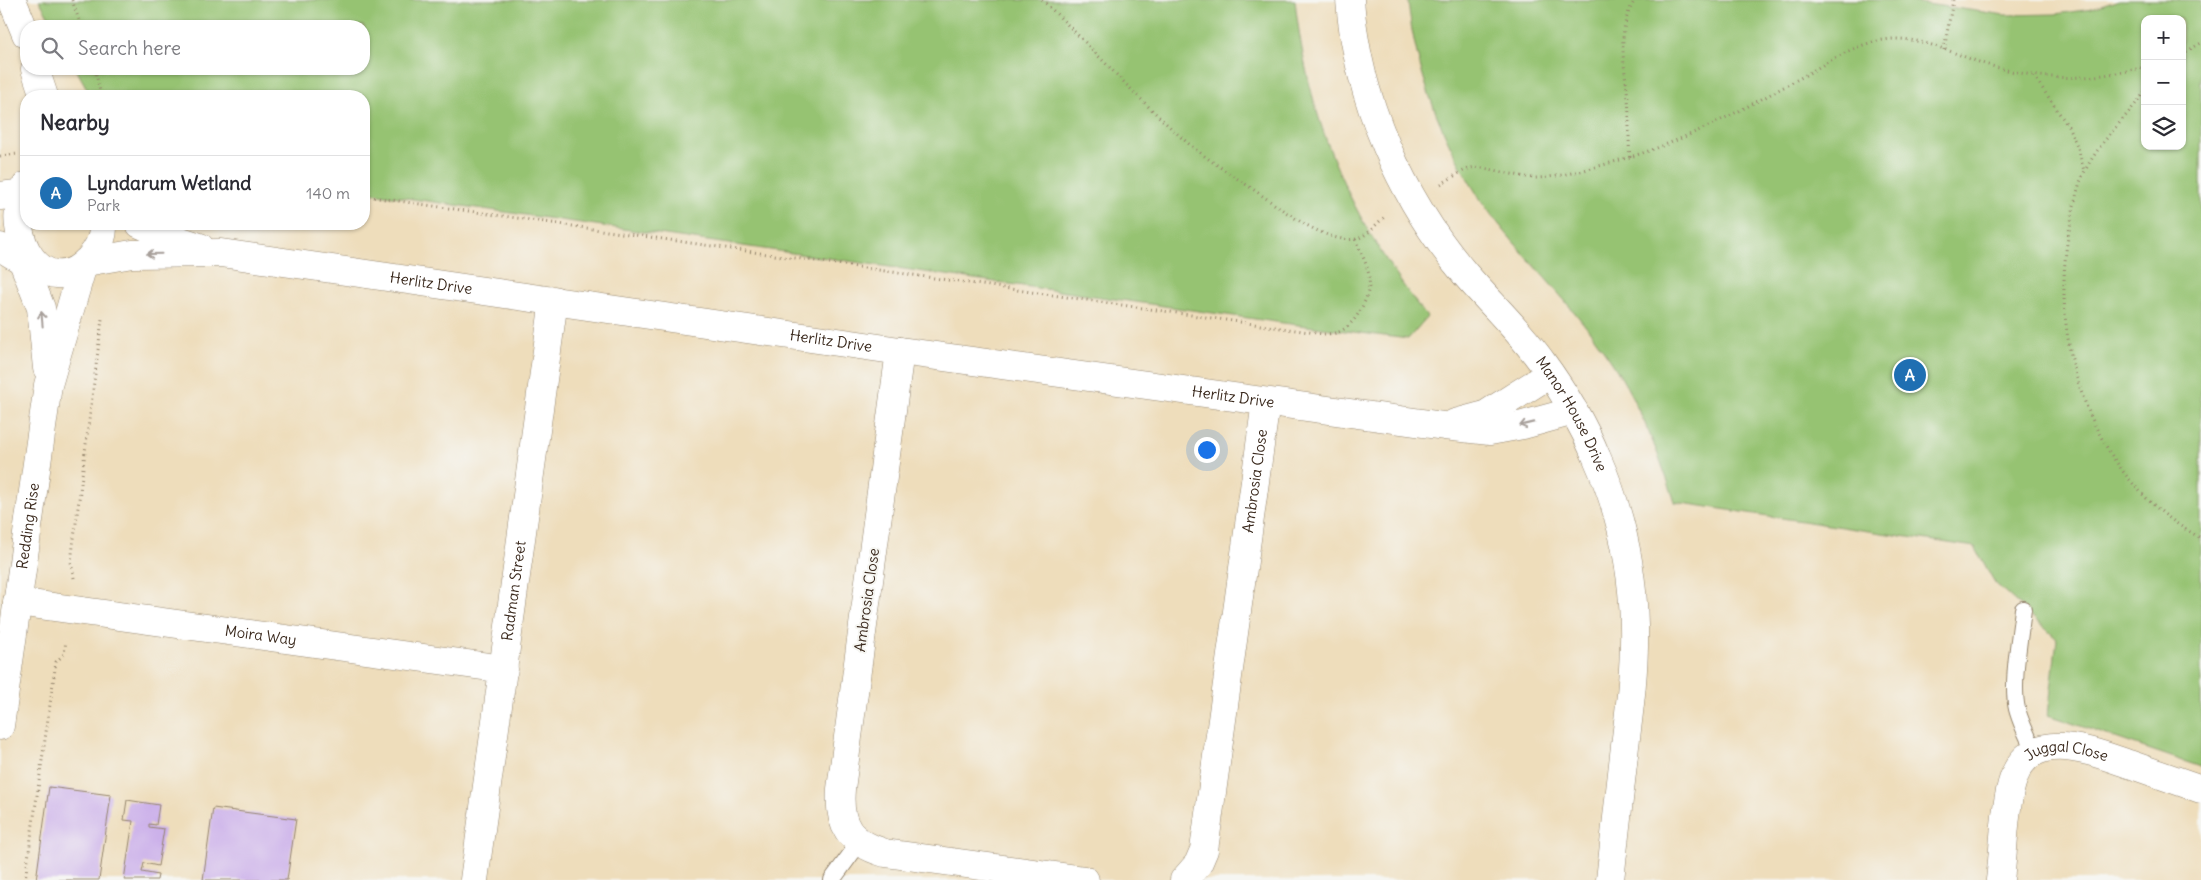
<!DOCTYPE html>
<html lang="en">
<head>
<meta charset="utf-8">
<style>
  :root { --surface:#fff; --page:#f7f7f7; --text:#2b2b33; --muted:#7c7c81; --line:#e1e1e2; --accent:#1f6fb2 }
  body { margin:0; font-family:Delius,sans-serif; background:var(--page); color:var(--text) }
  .controls { position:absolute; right:15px; top:15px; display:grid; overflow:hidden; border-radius:10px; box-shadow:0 1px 4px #0004 }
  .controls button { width:45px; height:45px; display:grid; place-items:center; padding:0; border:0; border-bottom:1px solid var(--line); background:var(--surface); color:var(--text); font:25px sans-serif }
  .you { position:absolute; left:1206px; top:449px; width:18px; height:18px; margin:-12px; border:4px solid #fff; border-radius:50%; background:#1a73e8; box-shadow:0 0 0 8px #1a73e833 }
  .badge { display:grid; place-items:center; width:32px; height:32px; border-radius:50%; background:var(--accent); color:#fff; font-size:16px; font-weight:700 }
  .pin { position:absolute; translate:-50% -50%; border:2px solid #fff; box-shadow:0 1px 5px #0006 }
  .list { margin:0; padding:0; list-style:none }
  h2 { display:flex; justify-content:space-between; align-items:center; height:65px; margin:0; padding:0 20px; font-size:21px }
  h2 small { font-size:16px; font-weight:400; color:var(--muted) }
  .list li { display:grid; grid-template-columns:32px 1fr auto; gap:15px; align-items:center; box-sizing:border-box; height:75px; padding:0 20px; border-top:1px solid var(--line) }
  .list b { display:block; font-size:19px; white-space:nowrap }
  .list p { margin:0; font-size:16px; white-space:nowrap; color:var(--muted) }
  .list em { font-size:16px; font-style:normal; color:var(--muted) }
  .icon { flex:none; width:28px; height:28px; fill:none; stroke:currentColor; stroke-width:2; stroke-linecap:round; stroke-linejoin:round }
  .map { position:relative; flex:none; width:2201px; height:880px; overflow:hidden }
  .search { position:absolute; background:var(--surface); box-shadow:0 1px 4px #0004; left:20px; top:20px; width:350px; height:55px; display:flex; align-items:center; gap:12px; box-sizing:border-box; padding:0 18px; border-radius:20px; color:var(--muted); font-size:19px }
  .panel { position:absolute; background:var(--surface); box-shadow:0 1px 4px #0004; left:20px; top:90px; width:350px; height:140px; border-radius:20px }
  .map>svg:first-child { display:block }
  .green { fill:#96c372; stroke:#687648; fill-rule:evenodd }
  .building { fill:#ccb1ea }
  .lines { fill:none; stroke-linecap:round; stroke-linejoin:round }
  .lane-casing { stroke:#94846c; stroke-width:18 }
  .street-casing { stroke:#94846c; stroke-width:29 }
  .secondary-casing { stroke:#94846c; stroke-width:29 }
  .path { stroke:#94846c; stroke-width:3; stroke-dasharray:1 4; stroke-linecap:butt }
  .lane { stroke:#fff; stroke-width:16 }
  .street { stroke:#fff; stroke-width:28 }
  .secondary { stroke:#fff; stroke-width:28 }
  .oneway { stroke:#a79f9a }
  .labels { text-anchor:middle; stroke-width:4; stroke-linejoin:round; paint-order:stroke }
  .street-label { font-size:15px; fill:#3b2a1e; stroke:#f6f6f2 }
</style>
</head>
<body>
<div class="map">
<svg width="2201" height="880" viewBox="0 0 2201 880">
  <rect width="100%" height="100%" fill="#f6f6f2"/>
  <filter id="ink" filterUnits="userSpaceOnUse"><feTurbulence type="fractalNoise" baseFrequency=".02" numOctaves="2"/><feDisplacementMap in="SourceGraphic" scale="10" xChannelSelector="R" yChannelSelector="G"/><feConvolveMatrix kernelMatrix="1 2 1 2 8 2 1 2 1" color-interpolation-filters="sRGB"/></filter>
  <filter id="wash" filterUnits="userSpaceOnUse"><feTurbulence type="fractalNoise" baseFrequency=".0096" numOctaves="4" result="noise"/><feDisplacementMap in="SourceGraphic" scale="20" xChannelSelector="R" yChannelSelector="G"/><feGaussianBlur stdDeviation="1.12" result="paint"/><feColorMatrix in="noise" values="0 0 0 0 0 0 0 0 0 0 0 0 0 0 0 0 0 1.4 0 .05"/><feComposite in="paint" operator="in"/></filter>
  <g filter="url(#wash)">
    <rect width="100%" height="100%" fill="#edb"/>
    <g class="green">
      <path d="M 39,0 L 1295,0 C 1308,123 1351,220 1427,317 L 1408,339 L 1283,323 L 364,192 L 364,96 L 91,96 L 76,69 L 364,69 L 364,26 L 54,26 Z"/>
      <path d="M 1408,0 L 1898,0 L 2005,15 L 2055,14 L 2092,9 L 2119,0 L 2201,0 L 2201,767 L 2048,715 L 2057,639 L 1995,583 L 1975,547 L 1675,502 C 1657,449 1637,397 1604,351 C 1571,303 1529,263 1493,217 C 1449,159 1414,72 1408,0 ZM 2145,19 L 2182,19 L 2182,146 L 2145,146 Z"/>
    </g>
    <g id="blocks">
      <g class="building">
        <polygon points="49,787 111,795 99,880 36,880"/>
        <polygon points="127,800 159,805 156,825 149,824 149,827 164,829 158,866 144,863 142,872 158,875 157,880 124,880 133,821 124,820"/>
        <polygon points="213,808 296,819 287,880 203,880"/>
      </g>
    </g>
  </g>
  <g filter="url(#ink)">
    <use href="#blocks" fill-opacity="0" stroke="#94846c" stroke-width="1"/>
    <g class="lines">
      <g class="lane-casing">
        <g id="lane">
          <path d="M 2023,609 C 2020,637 2011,683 2017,709 C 2021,724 2028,738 2035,752"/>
          <polyline points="832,880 859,843"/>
        </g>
      </g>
      <g class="street-casing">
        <g id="street">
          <polyline points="0,196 17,194"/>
          <polyline points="140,224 169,237 200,247"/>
          <polyline points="0,247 20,259"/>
          <path id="s1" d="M 86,262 L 132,254 L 221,253 L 900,351 L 1444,426 L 1490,431 L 1523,425 L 1574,411"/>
          <path d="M 900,351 L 841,789 C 838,826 849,842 885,853 L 1085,880"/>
          <polyline points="1455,423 1485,415 1550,374"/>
          <path id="s2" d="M 17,602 L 504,669"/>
          <path id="s3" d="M 474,880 L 554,300"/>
          <path id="s4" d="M 1184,880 L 1198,864 L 1204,850 L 1266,402"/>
          <path id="s5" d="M 2000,880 C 2004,851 2004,804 2014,777 C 2033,725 2095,753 2132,765 C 2155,773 2178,781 2201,789"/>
        </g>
      </g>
      <g class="secondary-casing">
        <g id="secondary">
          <polyline points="12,0 26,34"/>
          <path id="s6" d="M 1350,0 C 1357,99 1402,200 1466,275 C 1491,304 1520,331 1542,362 C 1564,392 1583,424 1597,458 C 1620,510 1633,569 1634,626 C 1635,666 1630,706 1625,746 C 1620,791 1615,835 1610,880"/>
          <polyline points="35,69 44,96"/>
          <path d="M 26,186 C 0,234 45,306 89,259 C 98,249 104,237 103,224"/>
          <polyline points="23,262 41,308 47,368"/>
          <path id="s7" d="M 0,726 L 48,385 L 83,265"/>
        </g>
      </g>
      <g class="path">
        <polyline points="72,0 81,26"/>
        <path d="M 1042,0 C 1092,47 1137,99 1189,144 C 1213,164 1242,181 1267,199 C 1288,214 1329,244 1356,239 C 1368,236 1376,223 1386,216"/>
        <polyline points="1944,50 1953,0"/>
        <polyline points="2182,54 2201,43"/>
        <polyline points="95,69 101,96"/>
        <polyline points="2034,76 2068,126 2078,148 2084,171"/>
        <path d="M 2145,92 C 2125,119 2100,141 2085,171 C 2077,186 2074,206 2071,222 C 2045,338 2091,481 2201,538"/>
        <polyline points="0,156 18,154"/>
        <path d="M 1630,157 C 1628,138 1630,118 1628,99 C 1625,65 1615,31 1635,0"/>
        <path d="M 1441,184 C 1450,179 1461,171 1471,168 C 1482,165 1518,177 1534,178 C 1561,178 1603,165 1630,157 C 1686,140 1740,111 1791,83 C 1824,66 1856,40 1894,39 C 1925,38 1956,55 1985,64 C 2043,82 2087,81 2145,67"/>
        <path d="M 364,196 L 1323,334 C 1327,334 1334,334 1338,332 C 1356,326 1372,294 1369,276 C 1367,263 1360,251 1355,239"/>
        <polyline points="74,578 71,562 102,319"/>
        <polyline points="25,880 56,662 64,654 66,641"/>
      </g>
      <use href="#lane" class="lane"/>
      <use href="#street" class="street"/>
      <use href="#secondary" class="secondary"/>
    </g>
    <defs><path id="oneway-shaft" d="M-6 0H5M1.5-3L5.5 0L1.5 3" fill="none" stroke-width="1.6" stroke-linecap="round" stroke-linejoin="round" transform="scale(1.25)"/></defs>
    <g class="oneway">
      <use href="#oneway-shaft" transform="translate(154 254) rotate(179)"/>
      <use href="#oneway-shaft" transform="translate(42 319) rotate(-95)"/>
      <use href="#oneway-shaft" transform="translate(1527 424) rotate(166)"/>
    </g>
  </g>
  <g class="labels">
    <g class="street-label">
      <text dy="5" stroke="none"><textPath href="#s1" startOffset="348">Herlitz Drive</textPath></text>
      <text dy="5" stroke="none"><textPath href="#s1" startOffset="752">Herlitz Drive</textPath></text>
      <text dy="5" stroke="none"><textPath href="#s1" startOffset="1158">Herlitz Drive</textPath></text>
      <text dy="5" stroke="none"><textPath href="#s6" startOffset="479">Manor House Drive</textPath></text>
      <text dy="5" stroke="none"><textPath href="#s4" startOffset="409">Ambrosia Close</textPath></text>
      <text dy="5" stroke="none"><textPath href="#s7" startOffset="202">Redding Rise</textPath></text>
      <text dy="5" stroke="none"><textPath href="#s3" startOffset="292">Radman Street</textPath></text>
      <text transform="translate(867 600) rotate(-82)" y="5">Ambrosia Close</text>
      <text dy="5" stroke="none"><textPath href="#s2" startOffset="246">Moira Way</textPath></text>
      <text dy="5" stroke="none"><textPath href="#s5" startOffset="170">Juggal Close</textPath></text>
    </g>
  </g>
</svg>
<div class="controls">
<button>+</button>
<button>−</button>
<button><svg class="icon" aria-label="layers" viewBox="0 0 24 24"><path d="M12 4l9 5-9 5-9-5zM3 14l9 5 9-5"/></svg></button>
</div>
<div class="you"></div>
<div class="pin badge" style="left:1910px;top:375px">A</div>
<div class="search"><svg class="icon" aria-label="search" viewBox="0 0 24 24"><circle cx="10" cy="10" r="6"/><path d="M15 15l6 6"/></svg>Search here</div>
<section class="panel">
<h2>Nearby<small></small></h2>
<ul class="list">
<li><span class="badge">A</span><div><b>Lyndarum Wetland</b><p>Park</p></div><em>140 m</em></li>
</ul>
</section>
</div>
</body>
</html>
